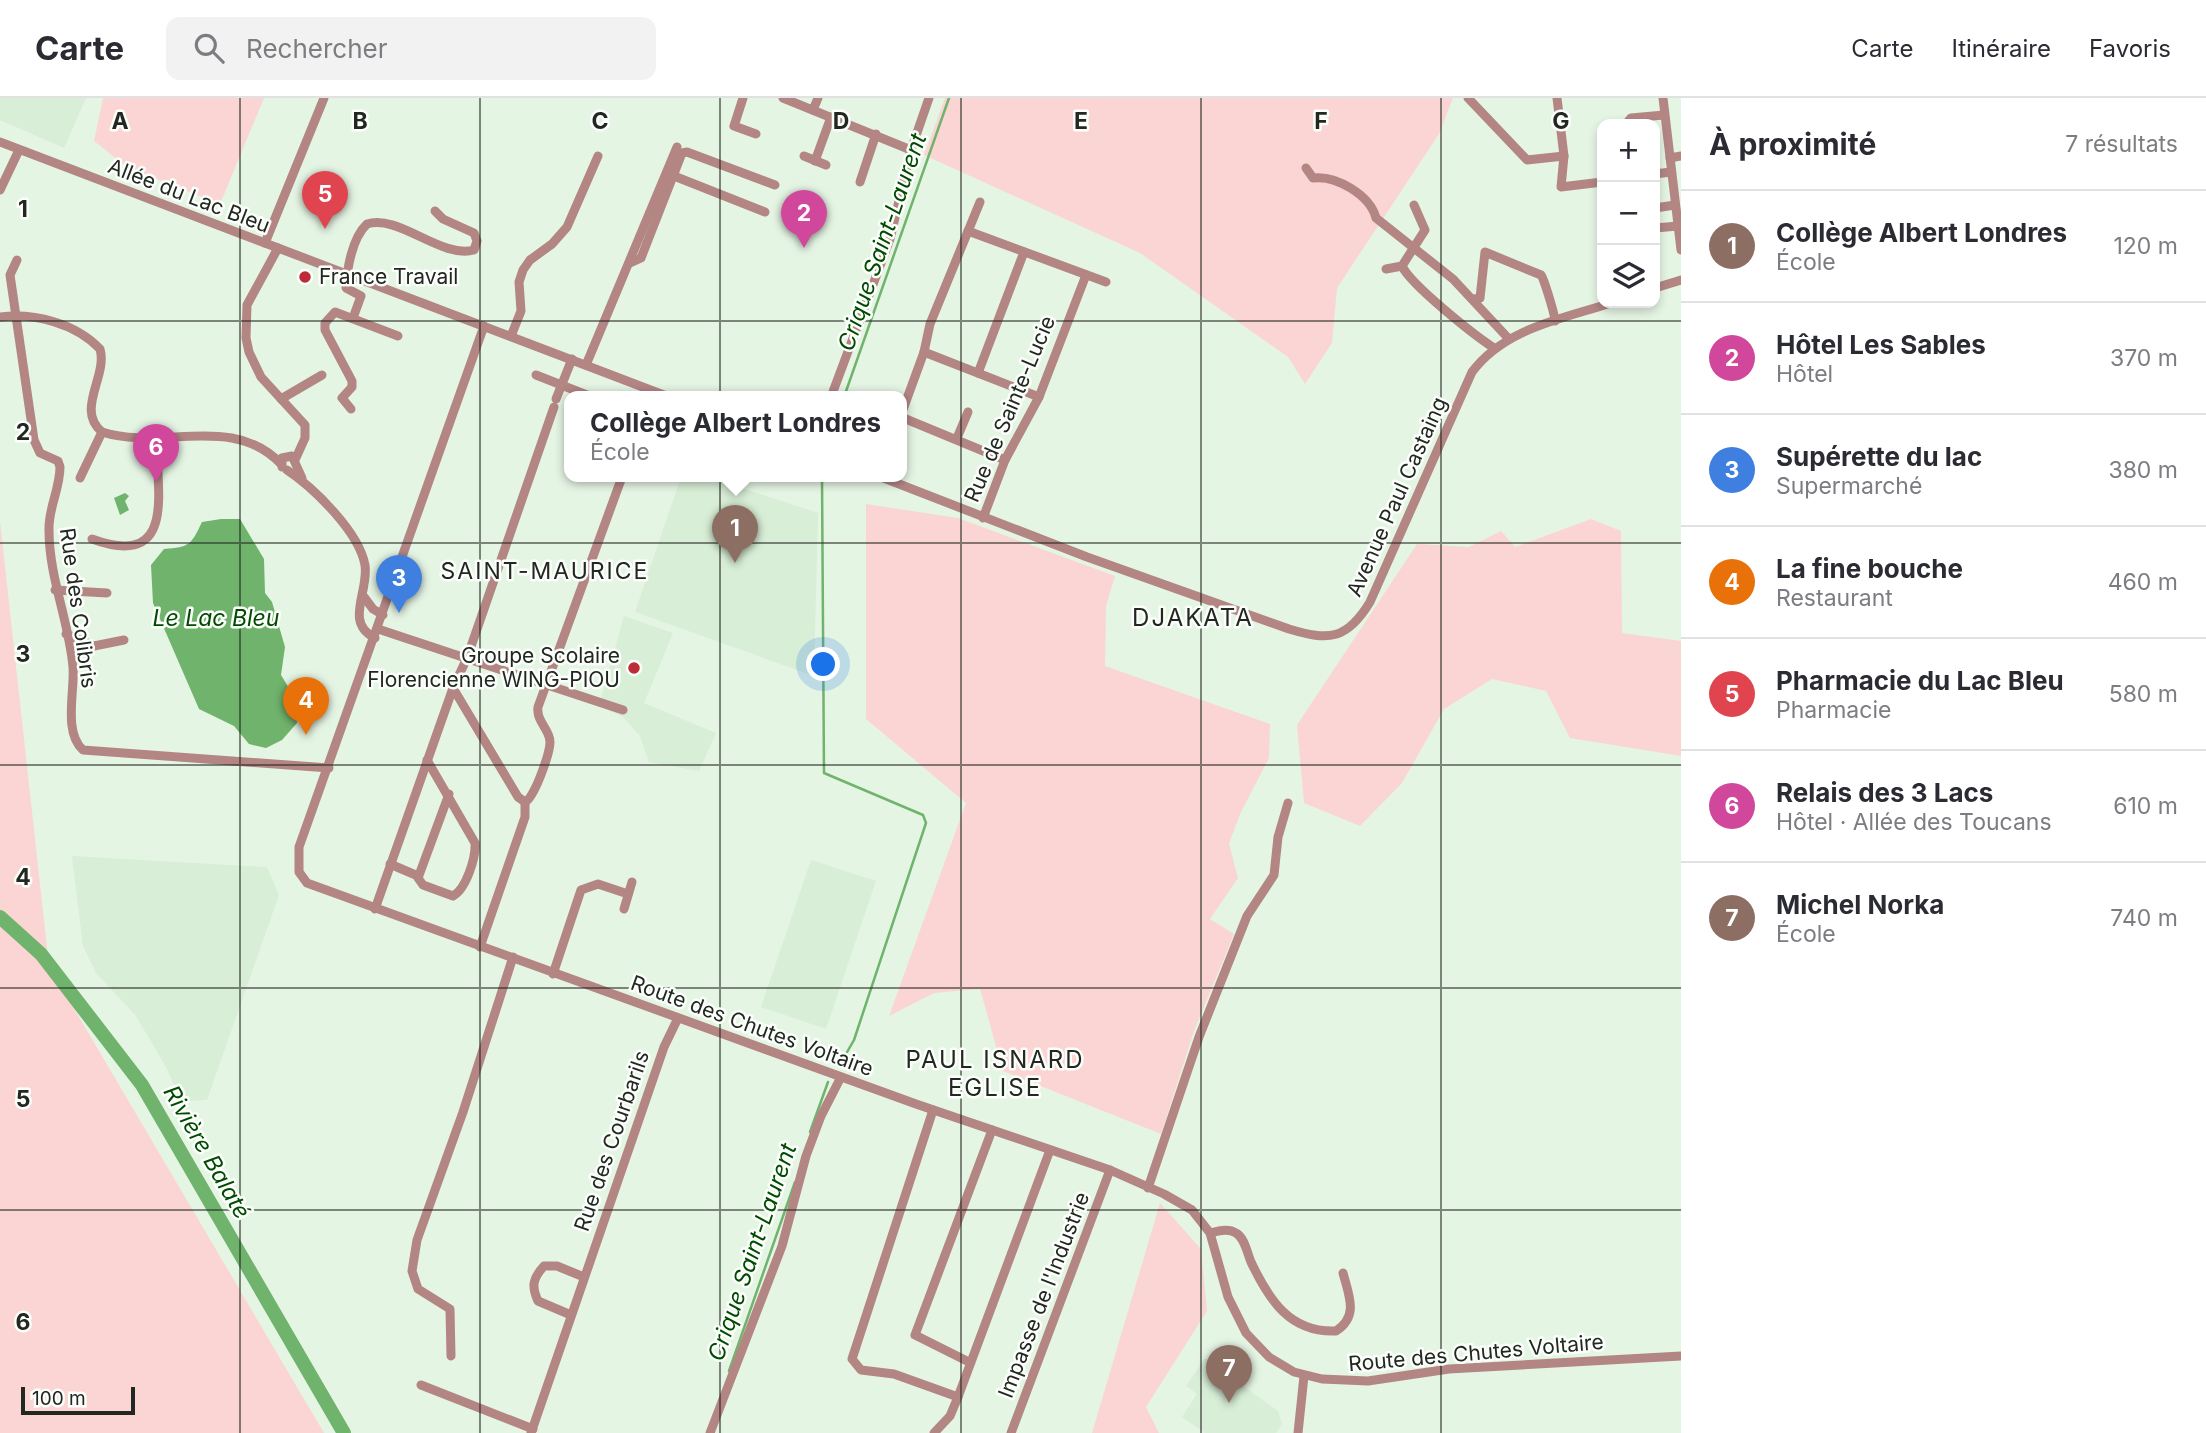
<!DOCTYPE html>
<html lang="fr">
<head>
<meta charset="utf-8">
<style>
  :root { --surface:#fff; --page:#f2f2f3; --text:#2b2b33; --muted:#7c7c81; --line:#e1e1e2; --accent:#bc2b38 }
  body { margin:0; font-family:Inter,sans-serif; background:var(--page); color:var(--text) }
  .controls { position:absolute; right:21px; top:21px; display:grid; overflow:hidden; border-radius:14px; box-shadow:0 4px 10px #0003 }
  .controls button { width:63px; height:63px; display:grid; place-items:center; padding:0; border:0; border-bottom:2px solid var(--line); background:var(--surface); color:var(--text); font:35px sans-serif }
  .scale { position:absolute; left:21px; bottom:18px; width:114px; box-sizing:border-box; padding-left:7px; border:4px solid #222721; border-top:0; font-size:19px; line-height:24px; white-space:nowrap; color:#222721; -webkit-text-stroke:5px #fbfefa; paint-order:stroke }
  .you { position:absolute; left:824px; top:567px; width:24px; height:24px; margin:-18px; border:5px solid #fff; border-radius:50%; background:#1a73e8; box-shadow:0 0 0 10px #1a73e833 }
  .badge { display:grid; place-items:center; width:46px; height:46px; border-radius:50%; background:var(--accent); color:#fff; font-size:23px; font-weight:700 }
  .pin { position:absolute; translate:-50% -58px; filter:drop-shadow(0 2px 4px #0008) }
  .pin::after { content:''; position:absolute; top:37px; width:24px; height:21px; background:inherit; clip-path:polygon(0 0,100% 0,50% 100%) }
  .popup { position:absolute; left:564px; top:293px; width:343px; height:91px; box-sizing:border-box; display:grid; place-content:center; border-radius:14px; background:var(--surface); filter:drop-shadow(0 2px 5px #0005); font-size:23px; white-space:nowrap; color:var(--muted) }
  .popup b { font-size:26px; color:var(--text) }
  .popup::after { content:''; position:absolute; left:50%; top:100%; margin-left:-14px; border:14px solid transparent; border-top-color:var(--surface) }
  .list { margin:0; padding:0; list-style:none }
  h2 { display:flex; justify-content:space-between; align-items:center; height:91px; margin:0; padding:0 28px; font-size:30px }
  h2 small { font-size:23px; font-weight:400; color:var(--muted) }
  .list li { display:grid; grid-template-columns:46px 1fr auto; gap:21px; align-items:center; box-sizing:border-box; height:112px; padding:0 28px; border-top:2px solid var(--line) }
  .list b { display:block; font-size:26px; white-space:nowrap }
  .list p { margin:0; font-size:23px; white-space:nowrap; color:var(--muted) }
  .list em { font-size:23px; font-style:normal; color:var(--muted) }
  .icon { flex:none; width:38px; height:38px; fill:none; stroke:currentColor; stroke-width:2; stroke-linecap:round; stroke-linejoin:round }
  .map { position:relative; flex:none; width:1681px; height:1335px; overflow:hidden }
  header { display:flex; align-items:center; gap:42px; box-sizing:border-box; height:98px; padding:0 35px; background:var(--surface); border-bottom:2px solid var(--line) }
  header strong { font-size:33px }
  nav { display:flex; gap:38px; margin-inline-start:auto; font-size:24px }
  .search { width:490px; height:63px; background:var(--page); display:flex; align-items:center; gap:18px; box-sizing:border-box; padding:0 24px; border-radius:14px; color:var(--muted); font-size:26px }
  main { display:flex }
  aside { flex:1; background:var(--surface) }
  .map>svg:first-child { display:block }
  .built { fill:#d8eed6 }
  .green { fill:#fad5d3 }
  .water { fill:#70b36c }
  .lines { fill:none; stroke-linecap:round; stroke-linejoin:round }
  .stream { stroke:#70b36c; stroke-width:2.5 }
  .river { stroke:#70b36c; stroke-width:14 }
  .minor { stroke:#b38684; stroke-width:9 }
  .grid { fill:none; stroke:#222721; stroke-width:2; stroke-opacity:0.55 }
  .poi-dot { fill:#bc2b38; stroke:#fbfefa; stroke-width:2.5 }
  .labels { text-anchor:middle; stroke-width:5; stroke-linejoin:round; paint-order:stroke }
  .street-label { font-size:21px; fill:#222721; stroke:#fbfefa }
  .poi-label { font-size:21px; fill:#222721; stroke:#fbfefa; text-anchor:start }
  .water-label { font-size:23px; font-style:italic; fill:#004b00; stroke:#fbfefa }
  .neighbourhood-label { font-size:23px; letter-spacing:2px; fill:#222721; stroke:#fbfefa }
  .quarter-label { font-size:24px; letter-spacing:2px; fill:#222721; stroke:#fbfefa }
  .grid-label { font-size:23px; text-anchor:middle; font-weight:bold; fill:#222721; stroke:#fbfefa; stroke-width:5; stroke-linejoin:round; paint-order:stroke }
</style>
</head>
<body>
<header>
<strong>Carte</strong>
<div class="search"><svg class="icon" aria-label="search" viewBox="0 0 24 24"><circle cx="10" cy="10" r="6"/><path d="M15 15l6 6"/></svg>Rechercher</div>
<nav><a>Carte</a><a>Itinéraire</a><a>Favoris</a></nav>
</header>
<main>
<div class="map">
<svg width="1681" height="1335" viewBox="0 0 1681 1335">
  <rect width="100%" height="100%" fill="#e5f5e4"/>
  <g class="built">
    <polygon points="0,0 86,0 64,50 0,22"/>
    <polygon points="681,379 709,379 818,415 814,578 635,514"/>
    <polygon points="624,518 673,535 644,605 716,635 699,673 649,664 640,638 623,619 599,608"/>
    <polygon points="72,758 267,769 279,797 207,1002 181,1003 167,971 136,918 96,875 83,848"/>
    <polygon points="811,762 876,783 826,931 761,909"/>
    <polygon points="1205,1260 1278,1313 1282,1326 1276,1335 1205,1335 1182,1319 1197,1296 1186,1288"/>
  </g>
  <g class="green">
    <polygon points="103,0 264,0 220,106 127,69 94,43"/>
    <polygon points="945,0 1453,0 1439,36 1337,190 1332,245 1305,286 1288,259 1140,155 924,57"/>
    <polygon points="866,406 958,420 1115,478 1106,508 1105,568 1270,626 1269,660 1240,716 1229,746 1238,780 1210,821 1234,836 1194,933 1161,1036 1003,973 980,891 934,895 889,918 966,705 866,621"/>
    <polygon points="1591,421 1621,433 1622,535 1681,543 1681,658 1570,640 1546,593 1492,581 1444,611 1402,685 1360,728 1304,705 1297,627 1417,446 1469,449 1501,433 1515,449"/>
    <polygon points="0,423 49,868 324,1335 0,1335"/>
    <polygon points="1160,1105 1201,1151 1207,1213 1146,1309 1159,1335 1092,1335"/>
  </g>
  <g class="water">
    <polygon points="125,395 129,398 125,403 129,412 120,417 114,400"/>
    <path d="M 221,421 L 240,421 L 264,461 L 265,495 L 272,504 L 285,549 L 281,577 L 298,605 L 297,625 L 282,642 L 266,650 L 249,646 L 234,628 L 199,611 L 153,505 L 151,467 L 164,451 C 190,449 191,447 202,424 Z"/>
  </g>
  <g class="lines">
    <g class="stream">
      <polyline points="844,299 949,0"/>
      <polyline points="822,379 824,675 923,717 926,725 854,942 839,968"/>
      <polyline points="810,1034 828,984"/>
      <polyline points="729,1273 795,1084"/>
    </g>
    <polyline class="river" points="0,819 41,856 142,987 344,1335"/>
    <g class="minor">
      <polyline points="743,0 734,28 756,36"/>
      <polyline points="783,0 911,52"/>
      <polyline points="1468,0 1527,62 1564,58"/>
      <polyline points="1557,0 1564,58 1561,89 1602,84"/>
      <polyline points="1663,0 1681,152"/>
      <polyline points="813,12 818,0"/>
      <polyline points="1626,26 1631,20 1664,17"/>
      <polyline points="0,44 669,299"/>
      <polyline points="804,58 826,67"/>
      <polyline points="1670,60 1681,58"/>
      <polyline points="815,63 831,19"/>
      <path d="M 1306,70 L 1313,80 C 1336,77 1370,97 1376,120 L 1453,181 L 1508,240"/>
      <polyline points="1655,76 1671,74"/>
      <polyline points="674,78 765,114"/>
      <polyline points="860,84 876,36"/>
      <polyline points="0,92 19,52"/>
      <polyline points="1655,110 1675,107"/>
      <polyline points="1655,130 1678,128"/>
      <polyline points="968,133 1106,184"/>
      <polyline points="265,145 324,0"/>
      <polyline points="278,150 247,207 246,240 249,254 261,279 305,327 305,340 295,362"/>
      <path d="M 17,162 L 10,177 L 34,342 L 40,355 L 58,363 L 60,369 C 60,391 48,411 49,432 C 49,480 69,523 73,569 C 75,593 63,634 83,652 L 329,670"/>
      <polyline points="630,165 641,160 682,55 687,54 775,87"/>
      <path d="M 1402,168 C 1411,187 1474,237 1494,250"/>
      <polyline points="1386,171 1402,168 1425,132 1414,107"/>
      <polyline points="1655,190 1681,182"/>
      <path d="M 1474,201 L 1480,200 L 1485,154 L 1541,177 C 1544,181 1555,217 1555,223"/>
      <path d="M 0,219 C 35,215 75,225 100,251 C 108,278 75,312 102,334 C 162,353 233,315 281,366"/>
      <path d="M 353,220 L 361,198 L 346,190 C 347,171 352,140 367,126 C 399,116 441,161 474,152 L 477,143 L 474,135 L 443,121 L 435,113"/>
      <polyline points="484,228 299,749 299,774 307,785 916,1006 1110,1072 1164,1096 1192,1112 1210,1135 1228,1199 1246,1235 1269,1259 1294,1274 1322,1281 1368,1283 1449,1271 1681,1258"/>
      <polyline points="511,238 521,213 519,184 523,172 530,162 552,146 567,129 598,58"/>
      <polyline points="924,254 1039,299"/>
      <polyline points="586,267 677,49"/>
      <polyline points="978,275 1024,154"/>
      <polyline points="536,277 592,299"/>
      <polyline points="831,299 890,141 911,52 929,0"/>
      <polyline points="281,301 322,277"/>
      <polyline points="556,301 572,261"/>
      <polyline points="351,311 342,300 352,289 352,283 325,232 325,225 335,214 398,238"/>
      <polyline points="901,317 924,254 930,226 980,104"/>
      <polyline points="901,319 1005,362"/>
      <polyline points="957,340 968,314"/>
      <polyline points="282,369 282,360 292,358 302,380"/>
      <path d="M 287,372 C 314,390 359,434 365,467 C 369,494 344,525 375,540"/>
      <path d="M 881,379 L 1087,459 L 1289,531 C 1329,543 1347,542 1370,504 L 1472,274 C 1505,230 1562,221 1611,205"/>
      <polyline points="80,380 102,334"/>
      <polyline points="983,420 1005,362 1039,299 1086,177"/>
      <path d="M 92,441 C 177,472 157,393 156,340"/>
      <polyline points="55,492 107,495"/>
      <polyline points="364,499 373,511 383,517"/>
      <polyline points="378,531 623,612"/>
      <polyline points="66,536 94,548 124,542"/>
      <polyline points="453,590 518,699 525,704"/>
      <path d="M 427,662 L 475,745 C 476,760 466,791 453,798 L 423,787 L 418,780 L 449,696"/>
      <path d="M 525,704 C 534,701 550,655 550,644 C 550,631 536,624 538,609 L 622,379"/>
      <polyline points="390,766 418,778"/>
      <polyline points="375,811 453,590 467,560 554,309"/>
      <polyline points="624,811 632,784"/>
      <polyline points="480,849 525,719 525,704"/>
      <polyline points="553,876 581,792 598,786 628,796"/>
      <polyline points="933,1012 852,1261 861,1272 894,1276 958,1299 950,1318 934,1335"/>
      <polyline points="1148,1090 1199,939 1247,818 1274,777 1278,739 1288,705"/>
      <path d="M 1210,1135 C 1219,1133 1228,1130 1236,1135 C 1245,1140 1247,1155 1251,1164 C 1269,1202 1290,1235 1336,1233 C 1359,1218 1349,1198 1343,1175"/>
      <path d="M 571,1217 L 538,1203 C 531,1188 533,1180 544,1168 L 557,1168 L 584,1179"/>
      <polyline points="451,1258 450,1211 418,1191 412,1173 417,1142 463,1014 513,859"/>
      <polyline points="969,1264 915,1237 992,1032"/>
      <polyline points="421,1287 533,1331"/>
      <polyline points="958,1299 1050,1052"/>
      <polyline points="531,1335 664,949 678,920"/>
      <polyline points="710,1335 782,1148 806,1058 821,1018 841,979"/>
      <polyline points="1011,1335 1110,1072"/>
      <polyline points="1298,1335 1304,1278"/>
    </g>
  </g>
  <path class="grid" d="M 240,0 L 240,1335M 480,0 L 480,1335M 720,0 L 720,1335M 961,0 L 961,1335M 1201,0 L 1201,1335M 1441,0 L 1441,1335M 0,223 L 1681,223M 0,445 L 1681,445M 0,667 L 1681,667M 0,890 L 1681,890M 0,1112 L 1681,1112"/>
  <g class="poi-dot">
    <circle cx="305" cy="179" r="7"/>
    <circle cx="634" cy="570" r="7"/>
  </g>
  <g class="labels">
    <g class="street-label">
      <text transform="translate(189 98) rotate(21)" y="7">Allée du Lac Bleu</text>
      <text transform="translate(1010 311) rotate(-67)" y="7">Rue de Sainte-Lucie</text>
      <text transform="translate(1397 399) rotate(-66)" y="7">Avenue Paul Castaing</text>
      <text transform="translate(78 510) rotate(82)" y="7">Rue des Colibris</text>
      <text transform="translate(752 928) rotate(20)" y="7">Route des Chutes Voltaire</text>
      <text transform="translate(612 1043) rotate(-71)" y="7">Rue des Courbarils</text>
      <text transform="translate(1044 1197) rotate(-69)" y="7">Impasse de l'Industrie</text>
      <text transform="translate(1476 1255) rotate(-5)" y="7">Route des Chutes Voltaire</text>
    </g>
    <g class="poi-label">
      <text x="319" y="186">France Travail</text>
      <text x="620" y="565" text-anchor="end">Groupe Scolaire<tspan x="620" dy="24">Florencienne WING-PIOU</tspan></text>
    </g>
    <g class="water-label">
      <text transform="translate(882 144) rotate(-71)" y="8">Crique Saint-Laurent</text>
      <text x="216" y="528">Le Lac Bleu</text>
      <text transform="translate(207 1054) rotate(60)" y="8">Rivière Balaté</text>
      <text transform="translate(752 1154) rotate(-71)" y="8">Crique Saint-Laurent</text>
    </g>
    <g class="neighbourhood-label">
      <text x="545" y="481">SAINT-MAURICE</text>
    </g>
    <g class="quarter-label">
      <text x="1193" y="528">DJAKATA</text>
      <text x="995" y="970">PAUL ISNARD<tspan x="995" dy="28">EGLISE</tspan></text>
    </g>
  </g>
  <g class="grid-label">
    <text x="120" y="31">A</text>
    <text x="360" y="31">B</text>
    <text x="600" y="31">C</text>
    <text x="841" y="31">D</text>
    <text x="1081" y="31">E</text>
    <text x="1321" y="31">F</text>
    <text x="1561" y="31">G</text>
    <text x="23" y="119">1</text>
    <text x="23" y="342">2</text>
    <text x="23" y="564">3</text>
    <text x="23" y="787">4</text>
    <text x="23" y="1009">5</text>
    <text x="23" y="1232">6</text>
  </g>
</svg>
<div class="controls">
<button>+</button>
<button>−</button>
<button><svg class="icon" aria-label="layers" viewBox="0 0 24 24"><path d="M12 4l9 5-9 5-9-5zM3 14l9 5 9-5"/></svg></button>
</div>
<div class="scale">100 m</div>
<div class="you"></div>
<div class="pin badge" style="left:735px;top:465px;background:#8d6e63">1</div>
<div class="popup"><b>Collège Albert Londres</b>École</div>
<div class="pin badge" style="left:804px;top:150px;background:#d1479c">2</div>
<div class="pin badge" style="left:399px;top:515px;background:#3f7fe0">3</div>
<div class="pin badge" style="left:306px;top:637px;background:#e8710a">4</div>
<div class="pin badge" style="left:325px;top:131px;background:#e0444e">5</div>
<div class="pin badge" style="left:156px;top:384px;background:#d1479c">6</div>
<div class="pin badge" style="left:1229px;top:1305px;background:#8d6e63">7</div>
</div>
<aside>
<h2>À proximité<small>7 résultats</small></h2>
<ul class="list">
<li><span class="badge" style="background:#8d6e63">1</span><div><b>Collège Albert Londres</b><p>École</p></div><em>120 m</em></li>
<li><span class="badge" style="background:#d1479c">2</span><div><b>Hôtel Les Sables</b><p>Hôtel</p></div><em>370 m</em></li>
<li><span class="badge" style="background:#3f7fe0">3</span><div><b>Supérette du lac</b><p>Supermarché</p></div><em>380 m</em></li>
<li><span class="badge" style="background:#e8710a">4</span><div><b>La fine bouche</b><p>Restaurant</p></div><em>460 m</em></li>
<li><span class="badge" style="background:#e0444e">5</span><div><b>Pharmacie du Lac Bleu</b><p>Pharmacie</p></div><em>580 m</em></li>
<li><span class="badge" style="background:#d1479c">6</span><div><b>Relais des 3 Lacs</b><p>Hôtel · Allée des Toucans</p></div><em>610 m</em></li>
<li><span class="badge" style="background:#8d6e63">7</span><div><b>Michel Norka</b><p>École</p></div><em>740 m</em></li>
</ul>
</aside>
</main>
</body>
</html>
